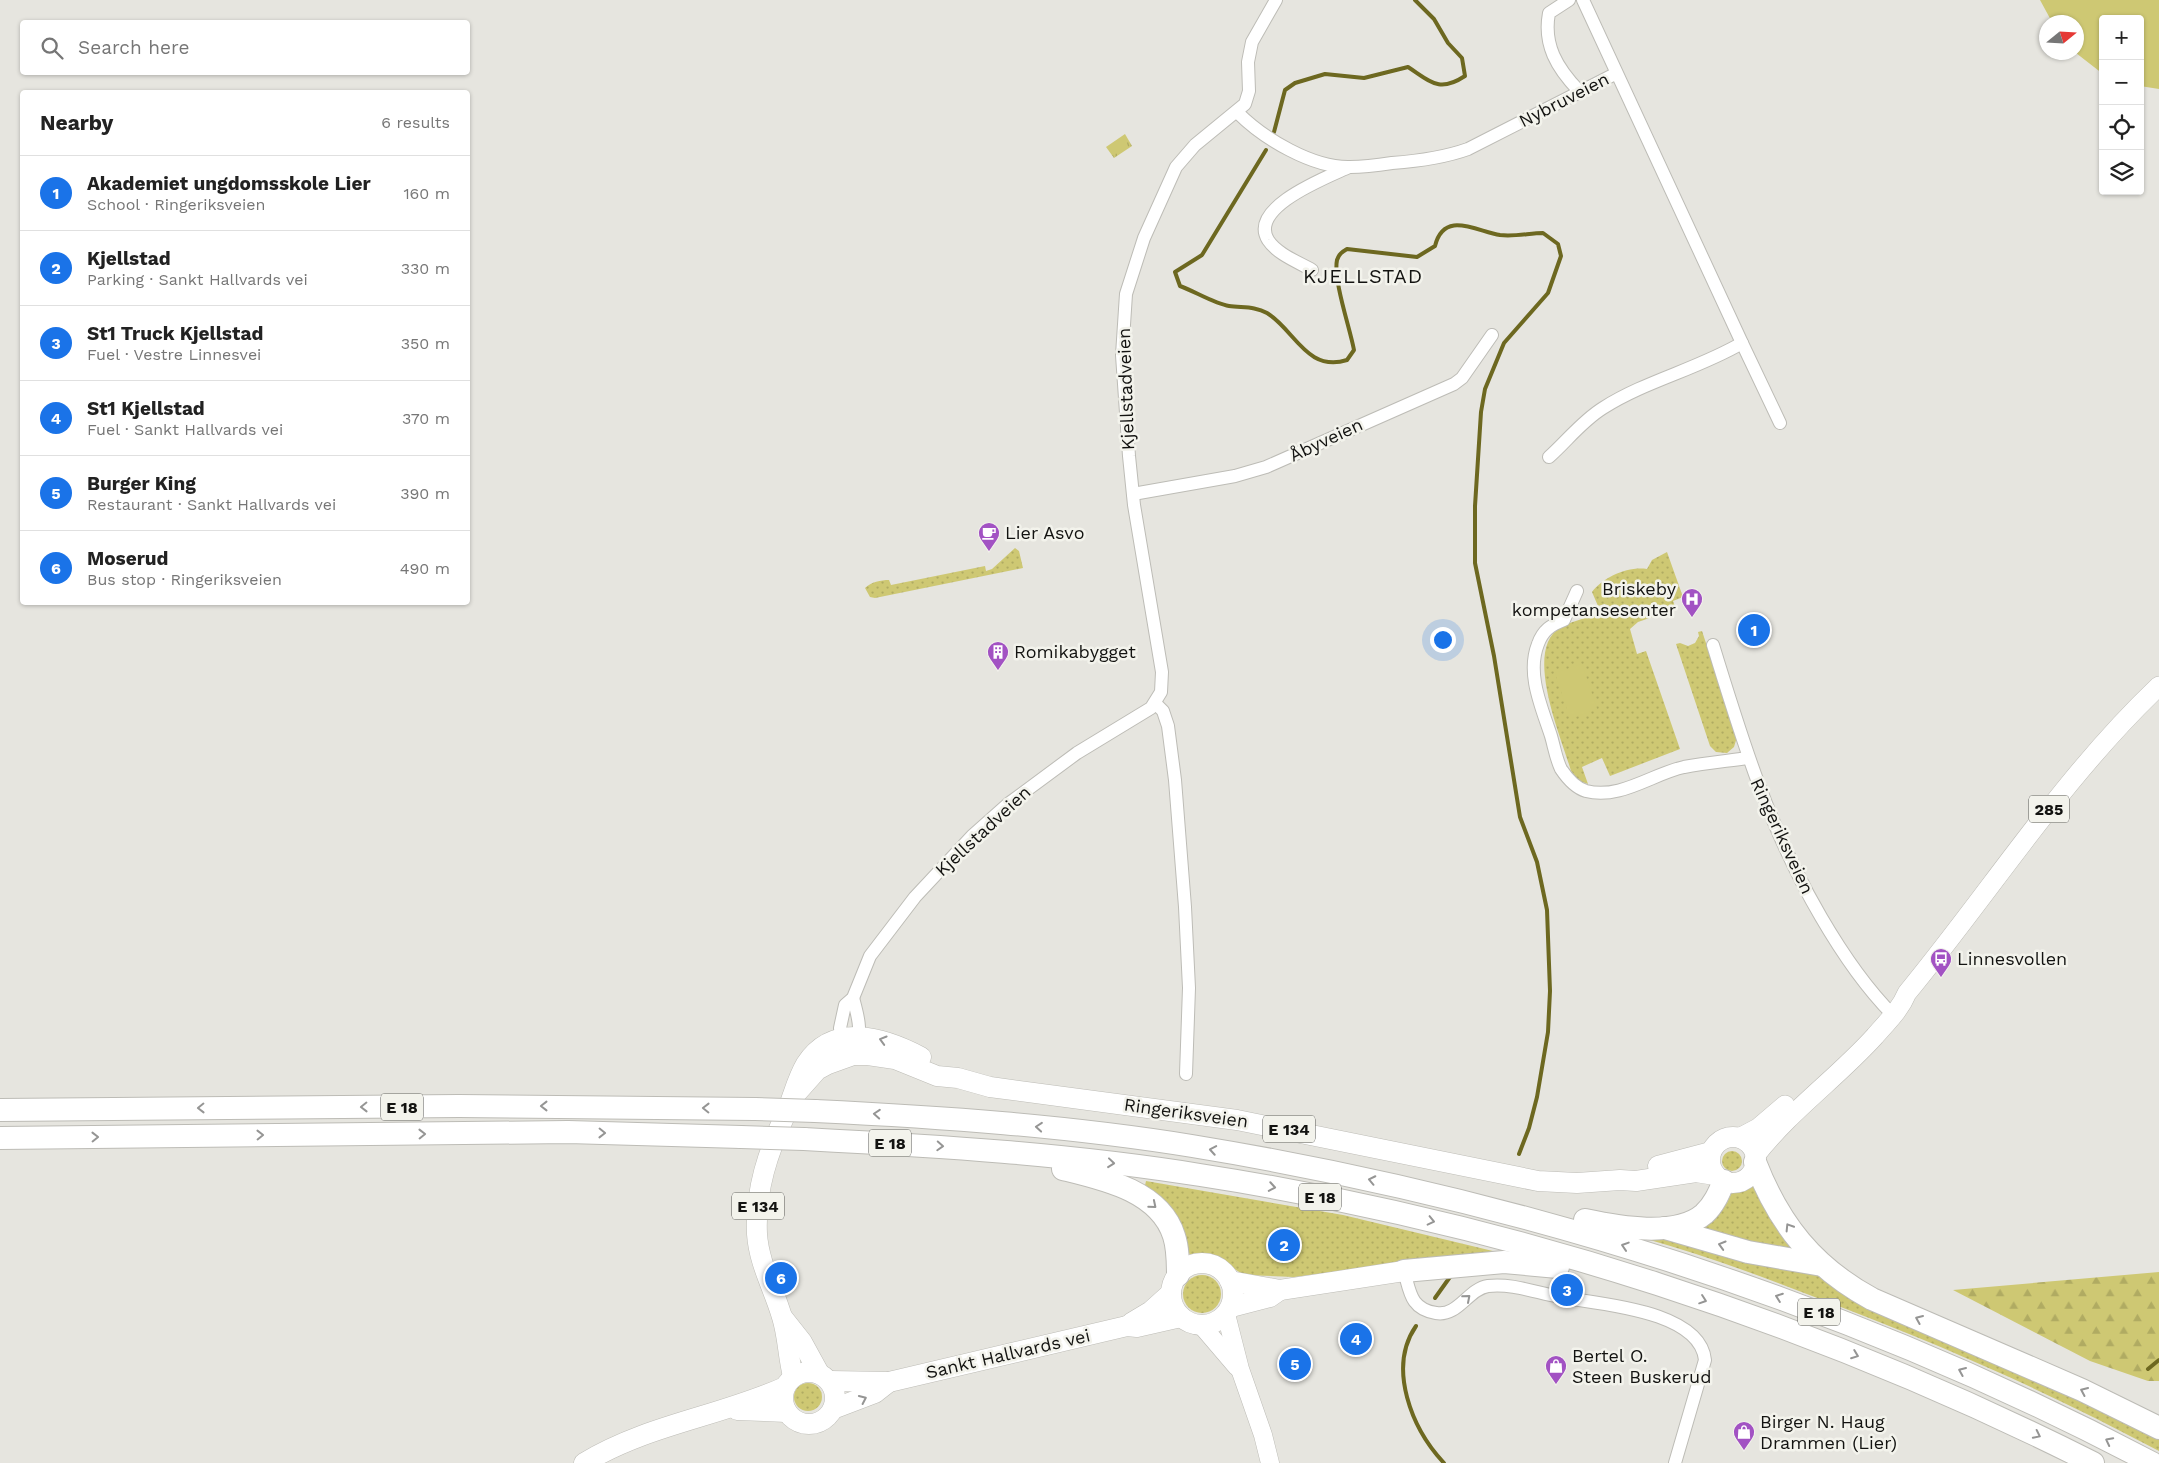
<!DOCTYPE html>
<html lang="en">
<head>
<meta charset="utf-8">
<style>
  :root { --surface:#fff; --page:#f6f6f6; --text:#222; --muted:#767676; --line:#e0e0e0; --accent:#1a73e8 }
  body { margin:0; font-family:"Work Sans",sans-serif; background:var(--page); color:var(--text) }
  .controls { position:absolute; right:15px; top:15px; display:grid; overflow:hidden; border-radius:5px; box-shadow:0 1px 4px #0004 }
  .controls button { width:45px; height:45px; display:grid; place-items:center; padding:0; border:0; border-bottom:1px solid var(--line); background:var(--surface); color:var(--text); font:25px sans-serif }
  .compass { position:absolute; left:2039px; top:15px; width:45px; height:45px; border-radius:50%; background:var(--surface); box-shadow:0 1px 4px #0004; rotate:72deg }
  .you { position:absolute; left:1442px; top:639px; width:18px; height:18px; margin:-12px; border:4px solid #fff; border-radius:50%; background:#1a73e8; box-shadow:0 0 0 8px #1a73e833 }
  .badge { display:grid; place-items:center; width:32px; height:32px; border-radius:50%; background:var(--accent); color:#fff; font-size:16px; font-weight:700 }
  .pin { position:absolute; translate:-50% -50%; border:2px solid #fff; box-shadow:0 1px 5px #0006 }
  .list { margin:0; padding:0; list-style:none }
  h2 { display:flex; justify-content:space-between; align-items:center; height:65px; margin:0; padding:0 20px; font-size:21px }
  h2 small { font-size:16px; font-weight:400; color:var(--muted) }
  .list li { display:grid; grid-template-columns:32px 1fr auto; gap:15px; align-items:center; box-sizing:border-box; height:75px; padding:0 20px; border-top:1px solid var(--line) }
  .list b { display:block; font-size:19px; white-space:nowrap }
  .list p { margin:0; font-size:16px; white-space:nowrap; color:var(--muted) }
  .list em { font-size:16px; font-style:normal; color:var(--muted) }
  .icon { flex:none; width:28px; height:28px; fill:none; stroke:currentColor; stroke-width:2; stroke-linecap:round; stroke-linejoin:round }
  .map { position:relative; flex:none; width:2159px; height:1463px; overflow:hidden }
  .search { position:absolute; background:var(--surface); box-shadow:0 1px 4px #0004; left:20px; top:20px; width:450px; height:55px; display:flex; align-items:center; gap:12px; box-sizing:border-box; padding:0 18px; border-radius:5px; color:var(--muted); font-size:19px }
  .panel { position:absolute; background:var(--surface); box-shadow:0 1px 4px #0004; left:20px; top:90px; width:450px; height:515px; border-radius:5px }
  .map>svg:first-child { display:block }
  .grass { fill:url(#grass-dots) }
  .forest { fill:url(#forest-firs) }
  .park { fill:url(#park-tufts) }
  .garden { fill:#cec873 }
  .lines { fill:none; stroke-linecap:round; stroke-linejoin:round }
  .stream { stroke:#6d6820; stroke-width:4 }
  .minor-casing { stroke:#bdbcb6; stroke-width:14 }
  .secondary-casing { stroke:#bdbcb6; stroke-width:19 }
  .primary-casing { stroke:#bdbcb6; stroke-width:20 }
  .trunk-casing { stroke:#bdbcb6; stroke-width:21 }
  .motorway-casing { stroke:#bdbcb6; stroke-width:24 }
  .minor { stroke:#fff; stroke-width:12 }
  .secondary { stroke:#fff; stroke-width:18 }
  .primary { stroke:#fff; stroke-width:19 }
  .trunk { stroke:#fff; stroke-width:20 }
  .motorway { stroke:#fff; stroke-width:22 }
  .motorway-bridge-casing { stroke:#bdbcb6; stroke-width:24; stroke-linecap:butt }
  .motorway-bridge { stroke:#fff; stroke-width:22 }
  .oneway { stroke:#959594 }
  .labels { text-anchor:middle; stroke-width:5; stroke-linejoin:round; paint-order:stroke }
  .shield { fill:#f3f3ec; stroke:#565653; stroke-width:1 }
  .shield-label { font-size:16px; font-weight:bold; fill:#131311 }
  .street-label { font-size:18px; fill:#131311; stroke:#f3f3ec }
  .poi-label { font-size:18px; fill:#131311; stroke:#f3f3ec; text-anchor:start }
  .quarter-label { font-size:20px; letter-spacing:1px; fill:#131311; stroke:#f3f3ec }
</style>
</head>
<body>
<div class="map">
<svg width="2159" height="1463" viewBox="0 0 2159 1463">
  <defs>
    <pattern id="grass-dots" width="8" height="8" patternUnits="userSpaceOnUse" patternTransform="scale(1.25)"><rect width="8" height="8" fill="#cec873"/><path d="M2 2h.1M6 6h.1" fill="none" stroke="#b0ab62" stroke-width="1.8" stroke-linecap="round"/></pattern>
    <pattern id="forest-firs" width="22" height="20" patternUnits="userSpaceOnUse" patternTransform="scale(1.25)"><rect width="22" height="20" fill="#cec873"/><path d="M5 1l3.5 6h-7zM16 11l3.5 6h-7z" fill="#b0ab62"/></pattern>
    <pattern id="park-tufts" width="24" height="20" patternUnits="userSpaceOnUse" patternTransform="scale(1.25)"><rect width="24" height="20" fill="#cec873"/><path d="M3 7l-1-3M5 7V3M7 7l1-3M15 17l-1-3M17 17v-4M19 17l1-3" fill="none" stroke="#b0ab62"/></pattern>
  </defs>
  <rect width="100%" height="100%" fill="#e6e5df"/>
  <g class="grass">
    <path d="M 1015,548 L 1019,551 L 1023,568 L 875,598 L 870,597 L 865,588 C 871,582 881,580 889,580 L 891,585 L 985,566 L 986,571 L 992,569 Z"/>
    <path d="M 1667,552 L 1683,597 L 1673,601 L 1676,609 L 1638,622 L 1630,629 L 1637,654 L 1646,651 L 1680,749 L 1610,776 L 1602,758 L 1582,767 L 1588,784 L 1579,781 L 1571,771 C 1562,739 1522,649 1561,627 C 1575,620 1593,616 1608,610 L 1605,604 L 1598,606 L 1592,592 C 1603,577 1628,566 1647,569 L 1652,560 Z"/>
    <polygon points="1702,631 1737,737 1734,747 1727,753 1716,752 1710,746 1676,644 1680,643 1688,646 1695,643 1699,636 1698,632"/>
    <circle cx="1732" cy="1161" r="10"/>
    <polygon points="1146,1181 1343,1215 1497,1252 1294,1277 1244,1275 1217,1258 1201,1254 1191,1255 1186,1251 1144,1190"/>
    <polygon points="1753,1184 1801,1253 1692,1229 1727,1203 1731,1194"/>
    <path d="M 1645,1235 L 1810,1268 L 2159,1435 L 2159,1451 C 2058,1397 1953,1350 1846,1309 C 1779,1283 1712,1257 1643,1238 Z"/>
    <circle cx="1202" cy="1294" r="19"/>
    <circle cx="808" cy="1397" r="14"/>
  </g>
  <polygon class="forest" points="2159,1272 2159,1381 2148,1381 2090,1361 1953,1290"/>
  <polygon class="park" points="1125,134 1132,146 1114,158 1106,147"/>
  <g class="garden">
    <polygon points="2040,0 2159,0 2159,89 2140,86 2140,19 2103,19 2103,74 2076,53 2076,22 2052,22"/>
    <polygon points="1582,664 1597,709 1570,719 1555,673"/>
  </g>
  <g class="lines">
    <g class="stream">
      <path d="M 1274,132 L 1285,90 L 1295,83 L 1325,74 L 1364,78 L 1408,67 C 1431,82 1439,93 1465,76 L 1462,58 L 1448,43 L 1434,19 L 1415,0"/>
      <path d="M 1266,150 L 1202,255 L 1175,272 L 1180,286 C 1194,291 1215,304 1229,306 C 1242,308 1255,306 1267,313 C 1294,329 1307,373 1347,360 L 1354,350 C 1350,328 1333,280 1337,260 C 1339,254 1342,252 1347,249 L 1417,257 L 1435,246 C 1444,210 1476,231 1500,235 C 1514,237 1530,233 1543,233 L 1558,244 L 1561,256 L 1548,293 L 1504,343 L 1485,389 L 1481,412 L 1475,506 L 1475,563 L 1494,656 L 1520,817 L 1537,862 L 1547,910 L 1550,991 L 1548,1032 L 1537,1097 L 1529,1128 L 1519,1154"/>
      <polyline points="1435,1298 1450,1277"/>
      <path d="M 1416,1326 C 1387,1368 1412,1429 1444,1463"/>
      <polyline points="2148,1369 2159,1360"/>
    </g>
    <g class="minor-casing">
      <g id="minor">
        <path d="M 1569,0 L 1549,13 C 1543,45 1557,68 1579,91"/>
        <path d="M 1238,113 C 1264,139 1313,168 1350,167 C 1364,167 1379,165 1392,163 C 1419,161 1443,158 1468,149 L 1615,74"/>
        <path d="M 1312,270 C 1298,262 1277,254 1268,240 C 1248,207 1328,177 1349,167"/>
        <polyline points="1742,343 1780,423"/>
        <path d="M 1549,457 C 1567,441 1582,421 1603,408 C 1645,381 1698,369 1742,343 L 1583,0"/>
        <polyline points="1133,494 1235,476 1266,467 1454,384 1462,378 1492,335"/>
        <path d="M 1577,591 L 1564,620 C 1551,625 1543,630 1538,644 C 1526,674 1542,708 1551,736 C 1554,746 1556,759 1561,769 C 1567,778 1576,788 1586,791 C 1620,800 1652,774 1684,767 C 1705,763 1727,761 1748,758"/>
        <path d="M 1713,645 C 1743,743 1769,828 1821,917 C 1842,953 1864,986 1893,1015"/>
        <polyline points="1155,703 1163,711 1168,726 1175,780 1185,907 1189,988 1186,1074"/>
        <path d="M 853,998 C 857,1013 862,1029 857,1044"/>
        <polyline points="844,1044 841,1040 840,1028 845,1005 853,998 870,956 915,897 972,836 1008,804 1077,753 1151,708 1161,692 1162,672 1134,505 1129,456 1122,355 1126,294 1144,238 1176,167 1195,145 1245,104 1249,91 1248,62 1252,42 1276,0"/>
        <path d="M 1404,1271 C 1410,1291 1410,1309 1436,1313 C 1458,1317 1468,1289 1488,1286 C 1512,1283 1537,1293 1560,1297 C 1598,1304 1700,1310 1705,1360 L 1675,1463"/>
      </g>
    </g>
    <g class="secondary-casing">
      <g id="secondary">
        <polyline points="1226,1314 1240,1369 1263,1435 1270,1463"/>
        <polyline points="1202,1326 1237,1367"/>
      </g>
    </g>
    <g class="primary-casing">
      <g id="primary">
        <polyline points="1739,1138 1758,1128 1785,1105"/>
        <path d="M 1755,1156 C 1790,1111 1837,1078 1875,1036 C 1887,1022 1900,1010 1907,993 C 1991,891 2063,777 2159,686"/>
      </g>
    </g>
    <g class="trunk-casing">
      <g id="trunk">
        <polyline points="793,1097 817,1070 828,1064 853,1055 868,1055 895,1059 937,1076 958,1078 990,1087 1237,1120 1538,1181 1577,1183 1620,1180 1636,1181 1696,1172 1715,1175"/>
        <circle cx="1733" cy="1160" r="23"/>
        <polyline points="1658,1166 1711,1152"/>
        <circle cx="1202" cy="1294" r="31"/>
        <polyline points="1230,1281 1280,1290 1404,1271"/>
        <polyline points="1231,1307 1270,1297 1280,1290"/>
        <polyline points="783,1318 802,1342 819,1373"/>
        <polyline points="1131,1323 1151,1311 1171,1293"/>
        <circle cx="809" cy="1398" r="26"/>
        <path d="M 793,1376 C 788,1357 788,1336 782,1317 C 774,1289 759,1264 757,1234 C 755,1190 768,1152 786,1113 C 793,1097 797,1079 806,1064 C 834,1021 885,1038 921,1057"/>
        <polyline points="830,1381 889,1382 1127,1326 1137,1327 1181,1317"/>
        <polyline points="833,1409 875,1393 889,1382"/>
        <polyline points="737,1410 787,1412"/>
        <path d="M 584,1463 C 649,1424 718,1417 785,1387"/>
      </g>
    </g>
    <g class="motorway-casing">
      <g id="motorway">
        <polyline points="0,1110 459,1106 755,1109"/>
        <path d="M 815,1111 C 941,1117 1068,1126 1192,1146 C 1527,1201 1851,1304 2152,1463"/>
        <polyline points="0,1138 568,1132 741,1137"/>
        <path d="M 804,1139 C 937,1146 1069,1154 1200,1175 C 1510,1223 1813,1322 2093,1463"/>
        <path d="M 1755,1162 C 1779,1224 1813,1267 1872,1299 L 2082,1390 L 2159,1428"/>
        <path d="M 1063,1169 C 1104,1179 1160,1191 1174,1236 C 1178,1248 1178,1262 1178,1275"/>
        <path d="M 1585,1220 C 1618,1227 1676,1238 1704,1214 C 1714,1205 1719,1193 1724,1181"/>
        <polyline points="1665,1228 1748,1252 1822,1265"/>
        <polyline points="1404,1271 1504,1262 1558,1267"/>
      </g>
    </g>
    <use href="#minor" class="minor"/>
    <use href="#secondary" class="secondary"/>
    <use href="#primary" class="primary"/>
    <use href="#trunk" class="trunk"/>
    <use href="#motorway" class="motorway"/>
    <g class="motorway-bridge-casing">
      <g id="motorway-bridge">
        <polyline points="755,1109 815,1111"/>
        <polyline points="741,1137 804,1139"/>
      </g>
    </g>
    <use href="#motorway-bridge" class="motorway-bridge"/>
  </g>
  <defs><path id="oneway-chevron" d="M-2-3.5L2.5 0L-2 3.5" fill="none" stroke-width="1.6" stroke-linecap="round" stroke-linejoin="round" transform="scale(1.25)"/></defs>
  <g class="oneway">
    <use href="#oneway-chevron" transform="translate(883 1040) rotate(-164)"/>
    <use href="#oneway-chevron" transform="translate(544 1106) rotate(180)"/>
    <use href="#oneway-chevron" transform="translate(364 1107) rotate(179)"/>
    <use href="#oneway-chevron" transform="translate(201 1108) rotate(179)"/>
    <use href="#oneway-chevron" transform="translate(706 1108) rotate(-179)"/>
    <use href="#oneway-chevron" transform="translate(877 1114) rotate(-176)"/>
    <use href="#oneway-chevron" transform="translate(1039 1127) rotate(-175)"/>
    <use href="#oneway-chevron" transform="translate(602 1133) rotate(1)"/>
    <use href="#oneway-chevron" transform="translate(422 1134) rotate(-1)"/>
    <use href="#oneway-chevron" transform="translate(260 1135) rotate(-1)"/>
    <use href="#oneway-chevron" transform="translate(95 1137) rotate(-1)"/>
    <use href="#oneway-chevron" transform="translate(940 1146) rotate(3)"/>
    <use href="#oneway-chevron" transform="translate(1213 1150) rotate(-170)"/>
    <use href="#oneway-chevron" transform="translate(1111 1163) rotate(6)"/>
    <use href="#oneway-chevron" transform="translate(1372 1180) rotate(-168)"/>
    <use href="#oneway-chevron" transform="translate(1272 1187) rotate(10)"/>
    <use href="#oneway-chevron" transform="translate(1153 1205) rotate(40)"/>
    <use href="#oneway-chevron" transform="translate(1431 1221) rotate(13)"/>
    <use href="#oneway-chevron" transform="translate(1789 1227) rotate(-122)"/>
    <use href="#oneway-chevron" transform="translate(1722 1245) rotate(-164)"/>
    <use href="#oneway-chevron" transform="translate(1625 1246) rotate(-162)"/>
    <use href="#oneway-chevron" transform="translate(1779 1297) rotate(-160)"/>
    <use href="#oneway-chevron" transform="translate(1467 1298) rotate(-41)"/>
    <use href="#oneway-chevron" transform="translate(1703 1300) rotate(19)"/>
    <use href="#oneway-chevron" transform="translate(1919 1319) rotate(-157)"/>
    <use href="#oneway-chevron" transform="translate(1855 1355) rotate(21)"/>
    <use href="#oneway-chevron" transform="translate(1962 1371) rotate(-157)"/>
    <use href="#oneway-chevron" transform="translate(2084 1391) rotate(-156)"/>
    <use href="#oneway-chevron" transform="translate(863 1399) rotate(-25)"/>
    <use href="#oneway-chevron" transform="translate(2037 1435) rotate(26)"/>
    <use href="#oneway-chevron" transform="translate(2109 1441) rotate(-153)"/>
  </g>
  <defs>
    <g id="cafe-pin" transform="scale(1.125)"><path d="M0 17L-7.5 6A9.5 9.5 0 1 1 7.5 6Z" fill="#a252c3" stroke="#f3f3ec"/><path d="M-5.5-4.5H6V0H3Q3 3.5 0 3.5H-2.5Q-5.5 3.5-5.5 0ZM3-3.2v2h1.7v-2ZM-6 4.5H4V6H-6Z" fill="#fff"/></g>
    <g id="hospital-pin" transform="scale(1.125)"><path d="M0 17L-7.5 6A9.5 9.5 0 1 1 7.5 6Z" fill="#a252c3" stroke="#f3f3ec"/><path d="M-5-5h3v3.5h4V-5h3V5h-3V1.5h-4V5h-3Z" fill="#fff"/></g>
    <g id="building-pin" transform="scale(1.125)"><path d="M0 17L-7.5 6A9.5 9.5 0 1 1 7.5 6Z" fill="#a252c3" stroke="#f3f3ec"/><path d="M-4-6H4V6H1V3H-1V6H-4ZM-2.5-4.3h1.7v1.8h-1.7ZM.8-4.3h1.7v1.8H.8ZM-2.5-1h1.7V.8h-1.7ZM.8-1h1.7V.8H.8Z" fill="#fff"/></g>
    <g id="bus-pin" transform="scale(1.125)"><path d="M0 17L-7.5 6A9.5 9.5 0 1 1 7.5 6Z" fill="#a252c3" stroke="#f3f3ec"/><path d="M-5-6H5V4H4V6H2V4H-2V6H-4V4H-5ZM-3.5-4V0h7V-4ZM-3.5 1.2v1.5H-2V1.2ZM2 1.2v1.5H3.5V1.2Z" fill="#fff"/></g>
    <g id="shop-pin" transform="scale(1.125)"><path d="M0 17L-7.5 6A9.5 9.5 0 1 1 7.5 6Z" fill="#a252c3" stroke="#f3f3ec"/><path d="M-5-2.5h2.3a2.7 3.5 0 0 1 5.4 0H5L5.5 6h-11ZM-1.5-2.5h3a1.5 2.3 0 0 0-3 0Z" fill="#fff"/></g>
  </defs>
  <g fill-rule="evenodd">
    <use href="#cafe-pin" x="989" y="533"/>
    <use href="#hospital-pin" x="1692" y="599"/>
    <use href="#building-pin" x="998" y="652"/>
    <use href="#bus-pin" x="1941" y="959"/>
    <use href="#shop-pin" x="1556" y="1366"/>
    <use href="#shop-pin" x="1744" y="1432"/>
  </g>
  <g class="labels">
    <g class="shield">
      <rect x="2029" y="795.5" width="40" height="27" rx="4"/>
      <rect x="381" y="1093.5" width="42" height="27" rx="4"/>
      <rect x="1263" y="1115.5" width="52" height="27" rx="4"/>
      <rect x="869" y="1129.5" width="42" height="27" rx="4"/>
      <rect x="1299" y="1183.5" width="42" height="27" rx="4"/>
      <rect x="732" y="1192.5" width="52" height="27" rx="4"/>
      <rect x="1798" y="1298.5" width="42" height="27" rx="4"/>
    </g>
    <g class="shield-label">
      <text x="2049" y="815">285</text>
      <text x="402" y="1113">E 18</text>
      <text x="1289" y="1135">E 134</text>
      <text x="890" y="1149">E 18</text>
      <text x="1320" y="1203">E 18</text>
      <text x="758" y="1212">E 134</text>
      <text x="1819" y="1318">E 18</text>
    </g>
    <g class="street-label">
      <text transform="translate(1564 100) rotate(-27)" y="6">Nybruveien</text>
      <text transform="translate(1126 389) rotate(-92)" y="6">Kjellstadveien</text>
      <text transform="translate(1326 440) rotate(-25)" y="6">Åbyveien</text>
      <text transform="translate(983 831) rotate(-43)" y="6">Kjellstadveien</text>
      <text transform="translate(1782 836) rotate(65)" y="6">Ringeriksveien</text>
      <text transform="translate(1186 1113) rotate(8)" y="6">Ringeriksveien</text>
      <text transform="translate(1008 1354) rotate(-13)" y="6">Sankt Hallvards vei</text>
    </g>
    <g class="poi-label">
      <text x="1005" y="539">Lier Asvo</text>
      <text x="1676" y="595" text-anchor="end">Briskeby<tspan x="1676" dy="21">kompetansesenter</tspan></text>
      <text x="1014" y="658">Romikabygget</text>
      <text x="1957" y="965">Linnesvollen</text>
      <text x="1572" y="1362">Bertel O.<tspan x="1572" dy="21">Steen Buskerud</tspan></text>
      <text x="1760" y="1428">Birger N. Haug<tspan x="1760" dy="21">Drammen (Lier)</tspan></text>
    </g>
    <g class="quarter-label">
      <text x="1363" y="283">KJELLSTAD</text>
    </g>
  </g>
</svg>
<div class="controls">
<button>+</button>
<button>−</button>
<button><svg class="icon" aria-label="locate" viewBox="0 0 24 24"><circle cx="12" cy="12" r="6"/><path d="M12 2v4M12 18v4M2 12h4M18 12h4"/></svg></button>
<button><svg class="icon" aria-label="layers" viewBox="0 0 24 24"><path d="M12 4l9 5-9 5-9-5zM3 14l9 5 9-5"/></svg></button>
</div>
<svg class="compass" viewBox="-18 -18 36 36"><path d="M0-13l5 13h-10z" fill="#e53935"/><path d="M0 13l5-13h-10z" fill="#767676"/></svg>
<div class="you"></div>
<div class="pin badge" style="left:1754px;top:630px">1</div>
<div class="pin badge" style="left:1284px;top:1245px">2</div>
<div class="pin badge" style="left:1567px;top:1290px">3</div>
<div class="pin badge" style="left:1356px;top:1339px">4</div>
<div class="pin badge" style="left:1295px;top:1364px">5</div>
<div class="pin badge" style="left:781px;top:1278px">6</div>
<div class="search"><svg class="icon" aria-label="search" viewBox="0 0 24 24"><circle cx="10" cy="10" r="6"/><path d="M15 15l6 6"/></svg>Search here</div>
<section class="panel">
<h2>Nearby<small>6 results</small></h2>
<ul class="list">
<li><span class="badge">1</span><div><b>Akademiet ungdomsskole Lier</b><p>School · Ringeriksveien</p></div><em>160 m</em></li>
<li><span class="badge">2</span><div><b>Kjellstad</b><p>Parking · Sankt Hallvards vei</p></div><em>330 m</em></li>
<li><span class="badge">3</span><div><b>St1 Truck Kjellstad</b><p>Fuel · Vestre Linnesvei</p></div><em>350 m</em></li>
<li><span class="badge">4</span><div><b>St1 Kjellstad</b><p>Fuel · Sankt Hallvards vei</p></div><em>370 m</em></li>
<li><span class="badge">5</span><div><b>Burger King</b><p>Restaurant · Sankt Hallvards vei</p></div><em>390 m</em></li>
<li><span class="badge">6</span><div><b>Moserud</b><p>Bus stop · Ringeriksveien</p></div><em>490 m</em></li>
</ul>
</section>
</div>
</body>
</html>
